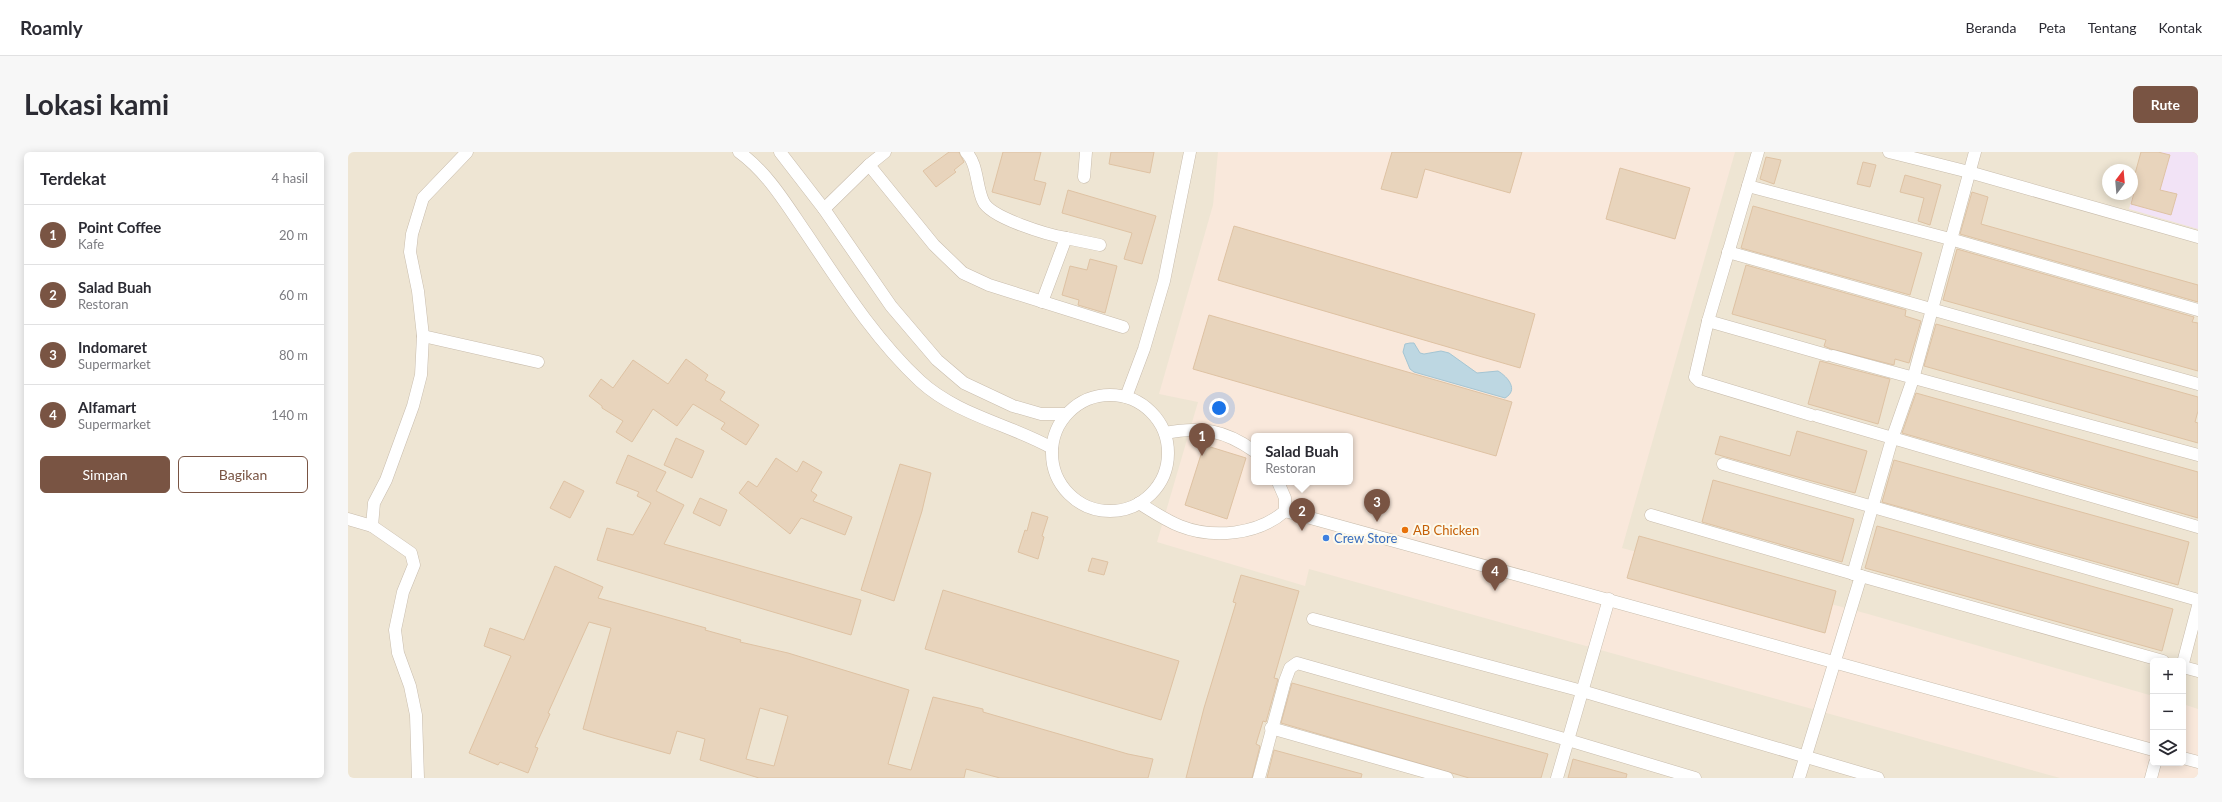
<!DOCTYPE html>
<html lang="id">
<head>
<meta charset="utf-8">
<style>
  :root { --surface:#fff; --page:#f7f7f7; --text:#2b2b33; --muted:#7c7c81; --line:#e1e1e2; --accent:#795443 }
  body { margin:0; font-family:Lato,sans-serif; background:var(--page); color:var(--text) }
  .controls { position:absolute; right:12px; bottom:12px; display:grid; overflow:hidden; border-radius:6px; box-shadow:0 2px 10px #0003 }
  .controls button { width:36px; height:36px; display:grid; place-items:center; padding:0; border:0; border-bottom:1px solid var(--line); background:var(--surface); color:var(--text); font:20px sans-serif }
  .compass { position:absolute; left:1754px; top:12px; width:36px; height:36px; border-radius:50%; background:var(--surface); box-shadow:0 2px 10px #0003; rotate:16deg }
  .you { position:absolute; left:871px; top:256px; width:14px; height:14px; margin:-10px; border:3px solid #fff; border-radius:50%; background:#1a73e8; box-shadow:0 0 0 6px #1a73e833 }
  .badge { display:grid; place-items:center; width:26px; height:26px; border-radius:50%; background:var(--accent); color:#fff; font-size:13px; font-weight:700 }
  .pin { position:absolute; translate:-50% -33px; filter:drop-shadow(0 1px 2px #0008) }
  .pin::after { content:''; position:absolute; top:21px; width:14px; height:12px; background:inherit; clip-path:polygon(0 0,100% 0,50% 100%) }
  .popup { position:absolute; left:903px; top:281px; width:102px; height:52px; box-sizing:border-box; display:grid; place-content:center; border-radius:6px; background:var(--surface); filter:drop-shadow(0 1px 3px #0005); font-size:13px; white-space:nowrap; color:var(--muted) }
  .popup b { font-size:15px; color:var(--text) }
  .popup::after { content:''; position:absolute; left:50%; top:100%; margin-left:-8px; border:8px solid transparent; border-top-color:var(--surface) }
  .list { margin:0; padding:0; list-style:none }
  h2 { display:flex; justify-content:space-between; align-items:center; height:52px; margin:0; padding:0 16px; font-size:17px }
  h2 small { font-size:13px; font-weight:400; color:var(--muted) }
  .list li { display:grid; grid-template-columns:26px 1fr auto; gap:12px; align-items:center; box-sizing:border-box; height:60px; padding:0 16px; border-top:1px solid var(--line) }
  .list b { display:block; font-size:15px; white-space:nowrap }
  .list p { margin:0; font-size:13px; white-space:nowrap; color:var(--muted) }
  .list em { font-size:13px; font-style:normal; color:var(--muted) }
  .actions { display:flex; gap:8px; padding:12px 16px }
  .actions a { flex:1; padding:9px 0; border:1px solid var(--accent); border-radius:6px; text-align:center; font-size:14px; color:var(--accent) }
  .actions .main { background:var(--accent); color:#fff }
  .icon { flex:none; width:22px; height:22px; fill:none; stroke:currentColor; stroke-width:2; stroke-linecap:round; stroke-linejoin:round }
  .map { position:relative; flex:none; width:1850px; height:626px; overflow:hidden; border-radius:6px }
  header { display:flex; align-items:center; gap:24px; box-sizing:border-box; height:56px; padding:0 20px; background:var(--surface); border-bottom:1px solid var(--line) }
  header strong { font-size:19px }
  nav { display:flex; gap:22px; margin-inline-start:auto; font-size:14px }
  .intro { display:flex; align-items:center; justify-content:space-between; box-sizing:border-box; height:96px; padding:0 24px }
  h1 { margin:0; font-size:28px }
  .button { padding:10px 18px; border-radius:6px; background:var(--accent); color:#fff; font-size:14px; font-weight:700 }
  main { display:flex; gap:24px; padding:0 24px }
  aside { flex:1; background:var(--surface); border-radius:6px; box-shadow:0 2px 10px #0003 }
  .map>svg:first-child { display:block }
  .residential { fill:#eee5d3; fill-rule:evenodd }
  .commercial { fill:#f9e8db; fill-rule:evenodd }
  .education { fill:#f2e3f6 }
  .water { fill:#bdd7e2; stroke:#a4c5d3 }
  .building { fill:#e8d4bc; stroke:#dec2a3; fill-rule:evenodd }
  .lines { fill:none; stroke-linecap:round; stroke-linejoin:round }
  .street-casing { stroke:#c8bcac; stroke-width:13 }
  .street { stroke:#fff; stroke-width:12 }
  .food-dot { fill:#e8710a; stroke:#fdf9ec; stroke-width:1.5 }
  .shop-dot { fill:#3f7fe0; stroke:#fdf9ec; stroke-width:1.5 }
  .labels { text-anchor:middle; stroke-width:4; stroke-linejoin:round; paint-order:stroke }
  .food-label { font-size:13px; fill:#c56008; stroke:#fdf9ec; text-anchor:start }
  .shop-label { font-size:13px; fill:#366cbe; stroke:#fdf9ec; text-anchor:start }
</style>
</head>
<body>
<header>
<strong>Roamly</strong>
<nav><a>Beranda</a><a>Peta</a><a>Tentang</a><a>Kontak</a></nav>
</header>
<div class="intro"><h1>Lokasi kami</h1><a class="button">Rute</a></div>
<main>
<aside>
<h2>Terdekat<small>4 hasil</small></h2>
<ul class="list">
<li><span class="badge">1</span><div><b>Point Coffee</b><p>Kafe</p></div><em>20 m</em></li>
<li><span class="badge">2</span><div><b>Salad Buah</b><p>Restoran</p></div><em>60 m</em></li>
<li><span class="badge">3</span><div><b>Indomaret</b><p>Supermarket</p></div><em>80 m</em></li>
<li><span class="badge">4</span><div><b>Alfamart</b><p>Supermarket</p></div><em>140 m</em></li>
</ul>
<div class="actions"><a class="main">Simpan</a><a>Bagikan</a></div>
</aside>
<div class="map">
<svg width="1850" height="626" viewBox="0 0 1850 626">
  <rect width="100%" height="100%" fill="#faf5e6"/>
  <path class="residential" d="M 0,0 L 1850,0 L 1850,626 L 0,626 ZM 1760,18 L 1784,18 L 1784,42 L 1760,42 ZM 906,284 L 1002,284 L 1002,330 L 906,330 ZM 1805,509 L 1835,509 L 1835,611 L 1805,611 Z"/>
  <path class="commercial" d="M 870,0 L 1387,0 L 1274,396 L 1520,462 L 1805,544 L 1805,611 L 1835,611 L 1835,552 L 1850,557 L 1850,626 L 1712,626 L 961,417 L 957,434 L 809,390 L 850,250 L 811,242 L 865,53 ZM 906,284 L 1002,284 L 1002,330 L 906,330 Z"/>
  <polygon class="education" points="1797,0 1850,0 1850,77 1781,57"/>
  <path class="water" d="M 1062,191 L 1066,191 L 1072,201 L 1076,202 L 1093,199 L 1101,201 L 1129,221 L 1150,219 C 1160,225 1171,238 1157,246 L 1066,220 L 1062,217 L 1055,200 L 1057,192 Z"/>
  <g class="building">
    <polygon points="601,0 611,0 616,10 606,18 608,20 588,35 575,19"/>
    <polygon points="655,0 693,0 686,28 698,31 692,53 644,40"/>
    <polygon points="763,0 806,0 802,21 761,12"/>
    <polygon points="1044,0 1174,0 1162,41 1077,17 1069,46 1033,37"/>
    <polygon points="1793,0 1810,0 1822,3 1812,38 1829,42 1823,63 1783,52 1789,30 1785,29"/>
    <polygon points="1418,5 1433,8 1426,32 1412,27"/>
    <polygon points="1515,10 1528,13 1522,35 1509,32"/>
    <polygon points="1272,16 1342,36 1327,87 1258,67"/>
    <polygon points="1557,23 1593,33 1582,73 1570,69 1576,46 1552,40"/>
    <polygon points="720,38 808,64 794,112 776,107 784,81 714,61"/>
    <polygon points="1624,40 1640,45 1633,72 1850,133 1850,150 1612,82"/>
    <polygon points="1405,54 1574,101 1562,143 1393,96"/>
    <polygon points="886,74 1187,162 1172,216 870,128"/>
    <polygon points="1609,97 1846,165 1844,170 1850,171 1850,219 1595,148"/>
    <polygon points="742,107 769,114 757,161 730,153 731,148 714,143 722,114 739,118"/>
    <polygon points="1398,113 1558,158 1557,164 1573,169 1561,211 1547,207 1546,213 1483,197 1476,194 1478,188 1384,162"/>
    <polygon points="861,163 1164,250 1148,304 845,217"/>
    <polygon points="1588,172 1850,245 1850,259 1847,270 1850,271 1850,291 1576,214"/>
    <polygon points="338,207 360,223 357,228 377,240 372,248 411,273 398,293 373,277 377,271 345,252 329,274 305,257 284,290 268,280 275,269 254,256 254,254 241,244 253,227 265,236 285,208 320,232"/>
    <polygon points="1472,209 1542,227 1530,272 1460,252"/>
    <polygon points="1568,241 1850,320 1850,366 1554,281"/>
    <polygon points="1449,279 1519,299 1507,341 1367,302 1372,284 1442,304"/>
    <polygon points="328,286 356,299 344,326 316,313"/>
    <polygon points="856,293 898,306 879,367 837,353"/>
    <polygon points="280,303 318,320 308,339 336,353 316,392 513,448 503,483 249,408 259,376 285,383 303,351 289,344 291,340 268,331"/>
    <polygon points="428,306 449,320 455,309 474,320 463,339 469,343 465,349 504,365 497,383 453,366 442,382 391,341 400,329 409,335"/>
    <polygon points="1546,308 1841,390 1830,433 1534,350"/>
    <polygon points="552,312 583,321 574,359 546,449 513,438"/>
    <polygon points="1365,328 1506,367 1494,410 1354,370"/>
    <polygon points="216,329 236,339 222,366 202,356"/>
    <polygon points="352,346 379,358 372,374 345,361"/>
    <polygon points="684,360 700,365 694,384 696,385 690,407 670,400 677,378 679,379"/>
    <polygon points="1529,374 1825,457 1814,499 1517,416"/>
    <polygon points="1291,384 1488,439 1477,481 1279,426"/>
    <polygon points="744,406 760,410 756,423 740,419"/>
    <path d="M 207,414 L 255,435 L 250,446 L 358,476 L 357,478 L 393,488 L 392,490 L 440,501 L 561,538 L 540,612 L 563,618 L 585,545 L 635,557 L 635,560 L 780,602 L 805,607 L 800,626 L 652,626 L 618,617 L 616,626 L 411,626 L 352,608 L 357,587 L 329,579 L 322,602 L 258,584 L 235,577 L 263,476 L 241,470 L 200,561 L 202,562 L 187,595 L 190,596 L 180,621 L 152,610 L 150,613 L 121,601 L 163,504 L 136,494 L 142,476 L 176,488 ZM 412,556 L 440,564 L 426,614 L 398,607 Z"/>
    <polygon points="893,423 951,439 926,526 930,527 918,570 915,569 908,592 912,594 904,626 838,626 856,556 888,451 885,450"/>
    <polygon points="595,438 831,509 813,568 577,497"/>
    <polygon points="944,531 1200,602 1193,626 1121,626 933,571"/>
    <polygon points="926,598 1014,622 1013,626 919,626"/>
    <polygon points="1225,607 1279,622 1278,626 1220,626"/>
  </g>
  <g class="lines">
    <g class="street-casing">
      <g id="street">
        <path d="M 391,0 C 420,21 438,52 458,81 C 493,133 526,186 572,229 C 609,263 661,272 704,296"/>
        <polyline points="432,0 476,57 543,154 589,208 616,231 665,254 693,262 718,262"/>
        <polyline points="537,0 521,13 586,93 615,121 641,133 775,175"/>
        <path d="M 618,0 C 630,12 628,34 635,49 C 642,66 701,83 718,86 L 694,150"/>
        <polyline points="1410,0 1360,169 1347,225 1351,229 1463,263"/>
        <polyline points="1541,0 1621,20 1850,85"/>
        <polyline points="736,25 738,0"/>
        <polyline points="1400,34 1602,87 1850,158"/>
        <polyline points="476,57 521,13"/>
        <polyline points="718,86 752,93"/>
        <polyline points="1380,100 1850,232"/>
        <polyline points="1360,169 1479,203"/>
        <polyline points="75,184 190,210"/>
        <polyline points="1485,204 1850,303"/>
        <circle cx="762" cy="301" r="58"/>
        <polyline points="778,245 796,197 816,129 842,0"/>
        <polyline points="1469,264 1850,375"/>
        <path d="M 817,281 C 852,274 877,278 906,299"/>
        <polyline points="1375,312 1850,448"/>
        <path d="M 791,351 C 804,359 817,368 832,374 C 865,387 910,383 937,359 L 937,346 L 930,330"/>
        <polyline points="937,359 1805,598"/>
        <polyline points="1303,363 1513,424 1815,509"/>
        <polyline points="0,367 24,374"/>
        <polyline points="1505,422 1544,287 1565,227 1627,0"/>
        <polyline points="965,467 1234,539 1530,626"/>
        <polyline points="1835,511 1850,454"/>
        <polyline points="1835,515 1850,519"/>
        <polyline points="923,576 1099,626"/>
        <polyline points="1835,606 1850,610"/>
        <polyline points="70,626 68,563 62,534 50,501 47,478 55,440 66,413 63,401 24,374 26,351 38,328 65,254 73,223 75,184 70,139 62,100 64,82 75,46 119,0"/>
        <polyline points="911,626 937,529 942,516 949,511 1220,588 1347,626"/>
        <polyline points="1209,626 1261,447"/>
        <polyline points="1451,626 1513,424"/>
        <polyline points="1803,626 1807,611"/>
      </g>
    </g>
    <use href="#street" class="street"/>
  </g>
  <circle class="food-dot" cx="1057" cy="378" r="4"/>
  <circle class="shop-dot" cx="978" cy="386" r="4"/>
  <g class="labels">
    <g class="food-label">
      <text x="1065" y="383">AB Chicken</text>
    </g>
    <g class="shop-label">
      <text x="986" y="391">Crew Store</text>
    </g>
  </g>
</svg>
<div class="controls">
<button>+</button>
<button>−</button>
<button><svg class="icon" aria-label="layers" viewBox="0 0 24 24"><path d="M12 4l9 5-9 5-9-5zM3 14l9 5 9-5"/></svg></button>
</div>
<svg class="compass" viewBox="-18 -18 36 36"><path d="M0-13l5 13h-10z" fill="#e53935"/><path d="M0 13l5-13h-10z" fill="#7c7c81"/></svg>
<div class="you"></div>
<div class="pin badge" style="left:854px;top:304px">1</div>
<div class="pin badge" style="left:954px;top:379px">2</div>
<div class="popup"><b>Salad Buah</b>Restoran</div>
<div class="pin badge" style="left:1029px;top:370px">3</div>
<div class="pin badge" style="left:1147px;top:439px">4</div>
</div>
</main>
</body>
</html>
